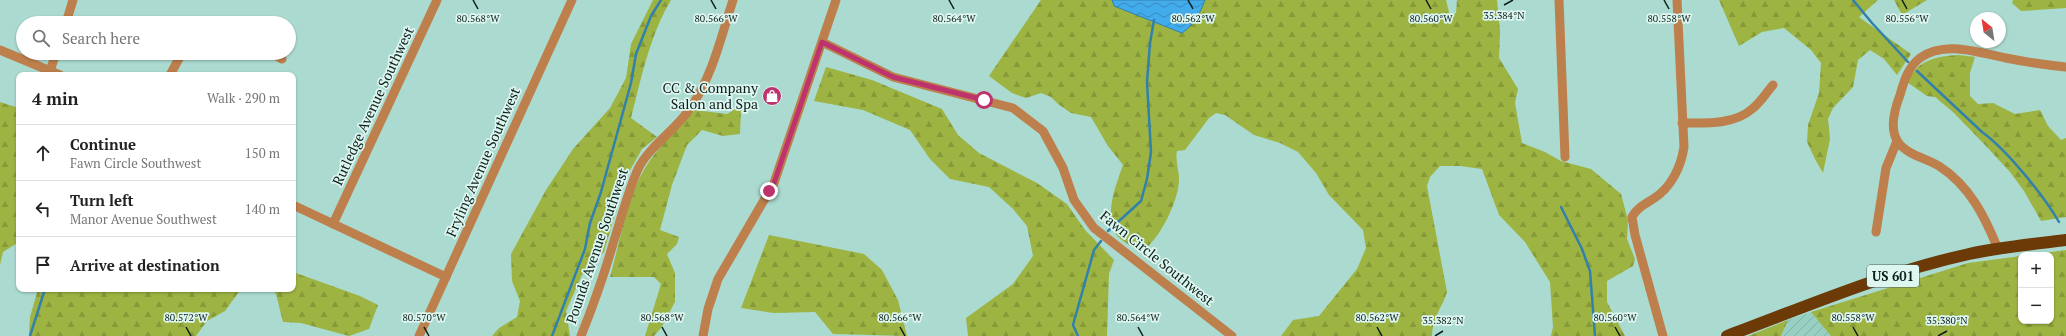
<!DOCTYPE html>
<html lang="en">
<head>
<meta charset="utf-8">
<style>
  :root { --surface:#fff; --page:#f6f6f6; --text:#222; --muted:#767676; --line:#e0e0e0 }
  body { margin:0; font-family:"PT Serif",serif; background:var(--page); color:var(--text) }
  .controls { position:absolute; right:12px; bottom:12px; display:grid; overflow:hidden; border-radius:8px; box-shadow:0 1px 3px #0004 }
  .controls button { width:36px; height:36px; display:grid; place-items:center; padding:0; border:0; border-bottom:1px solid var(--line); background:var(--surface); color:var(--text); font:20px sans-serif }
  .compass { position:absolute; left:1970px; top:12px; width:36px; height:36px; border-radius:50%; background:var(--surface); box-shadow:0 1px 3px #0004; rotate:330deg }
  .stop { position:absolute; width:12px; height:12px; margin:-9px; border:3px solid #bd336d; border-radius:50%; background:#fff }
  .stop.end { background:#bd336d; border-color:#fff; box-shadow:0 1px 4px #0008 }
  .list { margin:0; padding:0; list-style:none }
  h2 { display:flex; justify-content:space-between; align-items:center; height:52px; margin:0; padding:0 16px; font-size:17px }
  h2 small { font-size:13px; font-weight:400; color:var(--muted) }
  .list li { display:grid; grid-template-columns:26px 1fr auto; gap:12px; align-items:center; box-sizing:border-box; height:56px; padding:0 16px; border-top:1px solid var(--line) }
  .list b { display:block; font-size:15px; white-space:nowrap }
  .list p { margin:0; font-size:13px; white-space:nowrap; color:var(--muted) }
  .list em { font-size:13px; font-style:normal; color:var(--muted) }
  .icon { flex:none; width:22px; height:22px; fill:none; stroke:currentColor; stroke-width:2; stroke-linecap:round; stroke-linejoin:round }
  .map { position:relative; flex:none; width:2066px; height:336px; overflow:hidden }
  .search { position:absolute; background:var(--surface); box-shadow:0 1px 3px #0004; left:16px; top:16px; width:280px; height:44px; display:flex; align-items:center; gap:10px; box-sizing:border-box; padding:0 14px; border-radius:22px; color:var(--muted); font-size:15px }
  .panel { position:absolute; background:var(--surface); box-shadow:0 1px 3px #0004; left:16px; top:72px; width:280px; height:220px; border-radius:8px }
  .map>svg:first-child { display:block }
  .industrial { fill:url(#industrial-furrows) }
  .forest { fill:url(#forest-firs) }
  .water { fill:url(#water-waves); stroke:#3281ad }
  .lines { fill:none; stroke-linecap:round; stroke-linejoin:round }
  .stream { stroke:#3281ad; stroke-width:2.5 }
  .street { stroke:#bd7f4c; stroke-width:9 }
  .highway { stroke:#6b3a06; stroke-width:12 }
  .route { stroke:#bd336d; stroke-width:5 }
  .ticks { fill:none; stroke:#0b1e1a; stroke-width:1.5 }
  .labels { text-anchor:middle; stroke-width:3.5; stroke-linejoin:round; paint-order:stroke }
  .shield { fill:#def6f0; stroke:#4a5f5a; stroke-width:1 }
  .shield-label { font-size:13px; font-weight:bold; fill:#0b1e1a }
  .poi-label { font-size:14px; fill:#0b1e1a; stroke:#def6f0; text-anchor:end }
  .street-label { font-size:14px; fill:#0b1e1a; stroke:#def6f0 }
  .ticks-label { font-size:10px; text-anchor:middle; fill:#0b1e1a; stroke:#def6f0; stroke-width:3.5; stroke-linejoin:round; paint-order:stroke }
</style>
</head>
<body>
<div class="map">
<svg width="2066" height="336" viewBox="0 0 2066 336">
  <defs>
    <pattern id="industrial-furrows" width="10" height="10" patternUnits="userSpaceOnUse"><rect width="10" height="10" fill="#97d0c3"/><path d="M-1 1l2-2M0 10L10 0M9 11l2-2" fill="none" stroke="#81b2a7"/></pattern>
    <pattern id="forest-firs" width="22" height="20" patternUnits="userSpaceOnUse"><rect width="22" height="20" fill="#9db442"/><path d="M5 1l3.5 6h-7zM16 11l3.5 6h-7z" fill="#869a39"/></pattern>
    <pattern id="water-waves" width="16" height="10" patternUnits="userSpaceOnUse"><rect width="16" height="10" fill="#42abec"/><path d="M0 5q4-4 8 0t8 0" fill="none" stroke="#358bbe"/></pattern>
  </defs>
  <rect width="100%" height="100%" fill="#abdad0"/>
  <polygon class="industrial" points="1811,312 1831,336 1781,336 1788,320"/>
  <g class="forest">
    <path d="M 653,0 L 671,0 C 650,35 641,79 631,118 L 657,137 L 642,149 L 625,179 L 604,252 L 582,275 L 566,311 L 570,336 L 492,336 L 499,328 L 517,317 L 520,301 L 512,281 L 511,254 L 546,190 L 573,149 L 610,108 L 626,78 L 631,44 Z"/>
    <path d="M 1041,0 L 1446,0 L 1450,16 L 1456,13 L 1457,0 L 1497,0 L 1500,32 L 1499,58 L 1518,89 L 1515,103 L 1522,143 L 1545,152 L 1561,161 L 1591,169 L 1621,194 L 1628,220 L 1627,239 L 1635,259 L 1633,266 L 1607,281 L 1607,302 L 1625,336 L 1551,336 L 1553,327 L 1550,282 L 1525,242 L 1499,215 L 1482,169 L 1460,166 L 1440,166 L 1430,177 L 1427,186 L 1447,292 C 1441,310 1433,316 1432,336 L 1281,336 L 1293,320 L 1319,316 L 1357,269 L 1366,248 L 1363,230 L 1329,195 L 1316,173 L 1298,152 L 1280,143 L 1254,135 L 1225,115 L 1216,113 L 1209,118 L 1185,150 L 1177,151 C 1175,161 1179,169 1179,179 C 1179,201 1159,241 1141,252 C 1134,247 1120,241 1116,234 C 1104,213 1116,185 1123,165 L 1108,146 L 1091,117 L 1071,113 L 1058,104 L 1051,97 L 1041,93 L 1026,98 L 1012,93 L 989,76 Z"/>
    <polygon points="1719,0 1878,0 1859,17 1911,54 1897,75 1884,59 1870,50 1858,60 1853,87 1833,108 1828,119 1830,139 1823,173 1815,159 1807,142 1808,125 1819,93 1821,63 1811,50 1784,28 1762,32 1739,46"/>
    <polygon points="1894,0 1927,0 1902,15"/>
    <polygon points="2013,0 2066,0 2066,8 2021,11 2012,3"/>
    <path d="M 1959,55 L 1975,57 L 1970,73 L 1970,96 L 1978,104 L 1993,103 L 2015,114 L 2040,110 L 2048,126 L 2061,140 L 2066,138 L 2066,217 L 2041,221 L 2024,191 L 2010,172 L 1985,145 L 1953,112 L 1935,97 L 1927,96 L 1907,82 C 1917,60 1937,56 1959,55 Z"/>
    <polygon points="826,67 872,80 942,109 958,135 979,153 1037,183 1067,204 1085,230 1114,260 1109,274 1107,336 968,336 966,318 1013,284 1033,256 1027,226 1013,209 989,187 950,179 930,159 910,130 863,110 814,101"/>
    <polygon points="0,102 19,108 19,242 3,252 0,265"/>
    <path d="M 737,108 L 741,110 L 740,134 L 723,136 L 702,130 L 687,145 L 672,185 L 660,230 L 679,237 L 677,244 L 667,254 L 675,273 L 675,302 L 661,328 L 654,336 L 645,336 L 661,284 L 654,277 L 610,277 C 619,245 626,206 640,177 C 653,151 676,130 695,110 L 727,114 Z"/>
    <polygon points="769,235 864,254 882,270 898,300 907,336 833,334 815,312 774,313 741,308"/>
    <polygon points="2066,250 2066,336 1831,336 1811,312 1968,263 2021,256 2021,321 2051,321 2051,255 2028,255"/>
    <polygon points="293,272 360,296 378,305 369,329 349,336 301,323 283,322 276,294 273,289 293,289"/>
    <polygon points="38,289 241,289 225,311 207,321 196,336 29,336 30,317"/>
    <polygon points="1788,320 1781,336 1748,336"/>
  </g>
  <path class="water" d="M 1112,0 L 1205,0 C 1200,13 1194,25 1182,33 L 1114,6 Z"/>
  <g class="lines">
    <g class="stream">
      <polyline points="1853,0 1872,23 1908,62"/>
      <path d="M 1917,71 L 1982,132 C 2006,149 2044,196 2059,222"/>
      <polyline points="1561,207 1582,249 1590,271 1595,336"/>
      <polyline points="1108,231 1141,201 1147,179 1151,152 1147,82 1150,43 1154,20"/>
      <polyline points="30,336 45,289"/>
      <polyline points="552,336 585,249 590,223 601,192 631,83 636,54 651,16 661,0"/>
      <polyline points="1078,336 1073,325 1094,250 1101,241"/>
    </g>
    <g class="street">
      <polyline points="1559,0 1565,157"/>
      <polyline points="66,23 73,0"/>
      <polyline points="822,42 893,77 1013,108 1043,131 1063,168 1074,200 1094,228 1232,336"/>
      <polyline points="0,50 60,75"/>
      <polyline points="271,53 282,59"/>
      <polyline points="50,71 56,53"/>
      <polyline points="170,75 182,53"/>
      <path d="M 1682,123 C 1705,123 1734,125 1752,109 C 1760,103 1766,93 1773,85"/>
      <polyline points="293,205 446,277"/>
      <polyline points="333,224 437,0"/>
      <polyline points="1876,232 1886,168 1897,141"/>
      <path d="M 1998,249 C 1985,217 1970,186 1939,166 C 1926,158 1907,155 1898,142 C 1889,129 1895,108 1900,95 C 1904,81 1908,67 1920,58 C 1945,40 1979,53 2006,58 C 2026,62 2046,65 2066,67"/>
      <polyline points="419,336 572,0"/>
      <path d="M 581,336 C 593,306 604,275 613,244 C 621,219 627,194 638,169 C 648,148 675,130 689,110 C 712,78 721,37 733,0"/>
      <polyline points="703,336 708,309 718,279 774,183 836,0"/>
      <path d="M 1663,336 L 1635,235 L 1632,217 C 1637,208 1645,204 1653,199 C 1671,188 1681,167 1684,147 L 1677,0"/>
    </g>
    <path class="highway" d="M 1727,336 C 1807,306 1887,272 1969,254 C 2001,247 2034,244 2066,240"/>
  </g>
  <g class="lines">
    <polyline class="route" points="769,191 774,183 822,42 893,77 984,100"/>
  </g>
  <path class="ticks" d="M 473,0 L 478,9M 711,0 L 716,9M 949,0 L 954,9M 1188,0 L 1193,9M 1426,0 L 1431,9M 1664,0 L 1669,9M 1902,0 L 1907,9M 1504,5 L 1513,0M 186,327 L 191,336M 424,327 L 429,336M 662,327 L 667,336M 900,327 L 905,336M 1138,327 L 1143,336M 1377,327 L 1382,336M 1615,327 L 1620,336M 1853,327 L 1858,336M 1435,336 L 1443,331M 1938,336 L 1947,331"/>
  <defs>
    <g id="shop-disc" transform="scale(1)"><circle r="9.5" fill="#bd336d" stroke="#def6f0"/><path d="M-5-2.5h2.3a2.7 3.5 0 0 1 5.4 0H5L5.5 6h-11ZM-1.5-2.5h3a1.5 2.3 0 0 0-3 0Z" fill="#fff"/></g>
  </defs>
  <g fill-rule="evenodd">
    <use href="#shop-disc" x="772" y="96"/>
  </g>
  <g class="labels">
    <rect class="shield" x="1867" y="265" width="52" height="22" rx="3"/>
    <g class="shield-label">
      <text x="1893" y="281">US 601</text>
    </g>
    <g class="poi-label">
      <text x="758" y="93">CC &amp; Company<tspan x="758" dy="16">Salon and Spa</tspan></text>
    </g>
    <g class="street-label">
      <text transform="translate(373 106) rotate(-65)" y="5">Rutledge Avenue Southwest</text>
      <text transform="translate(483 162) rotate(-66)" y="5">Fryling Avenue Southwest</text>
      <text transform="translate(597 246) rotate(-71)" y="5">Pounds Avenue Southwest</text>
      <text transform="translate(1157 258) rotate(39)" y="5">Fawn Circle Southwest</text>
    </g>
  </g>
  <g class="ticks-label">
    <text x="1504" y="19">35.384°N</text>
    <text x="1193" y="22">80.562°W</text>
    <text x="1431" y="22">80.560°W</text>
    <text x="1669" y="22">80.558°W</text>
    <text x="1907" y="22">80.556°W</text>
    <text x="478" y="22">80.568°W</text>
    <text x="716" y="22">80.566°W</text>
    <text x="954" y="22">80.564°W</text>
    <text x="186" y="321">80.572°W</text>
    <text x="424" y="321">80.570°W</text>
    <text x="662" y="321">80.568°W</text>
    <text x="900" y="321">80.566°W</text>
    <text x="1138" y="321">80.564°W</text>
    <text x="1377" y="321">80.562°W</text>
    <text x="1615" y="321">80.560°W</text>
    <text x="1853" y="321">80.558°W</text>
    <text x="1443" y="324">35.382°N</text>
    <text x="1947" y="324">35.380°N</text>
  </g>
</svg>
<div class="controls">
<button>+</button>
<button>−</button>
</div>
<svg class="compass" viewBox="-18 -18 36 36"><path d="M0-13l5 13h-10z" fill="#e53935"/><path d="M0 13l5-13h-10z" fill="#767676"/></svg>
<div class="stop" style="left:984px;top:100px"></div>
<div class="stop end" style="left:769px;top:191px"></div>
<div class="search"><svg class="icon" aria-label="search" viewBox="0 0 24 24"><circle cx="10" cy="10" r="6"/><path d="M15 15l6 6"/></svg>Search here</div>
<section class="panel">
<h2>4 min<small>Walk · 290 m</small></h2>
<ul class="list">
<li><svg class="icon" aria-label="ahead" viewBox="0 0 24 24"><path d="M12 20V5M6 11l6-6 6 6"/></svg><div><b>Continue</b><p>Fawn Circle Southwest</p></div><em>150 m</em></li>
<li><svg class="icon" aria-label="left" viewBox="0 0 24 24"><path d="M17 20v-9H6M10 6l-5 5 5 5"/></svg><div><b>Turn left</b><p>Manor Avenue Southwest</p></div><em>140 m</em></li>
<li><svg class="icon" aria-label="arrive" viewBox="0 0 24 24"><path d="M6 21V4h12l-3 4 3 4H6"/></svg><div><b>Arrive at destination</b></div></li>
</ul>
</section>
</div>
</body>
</html>
